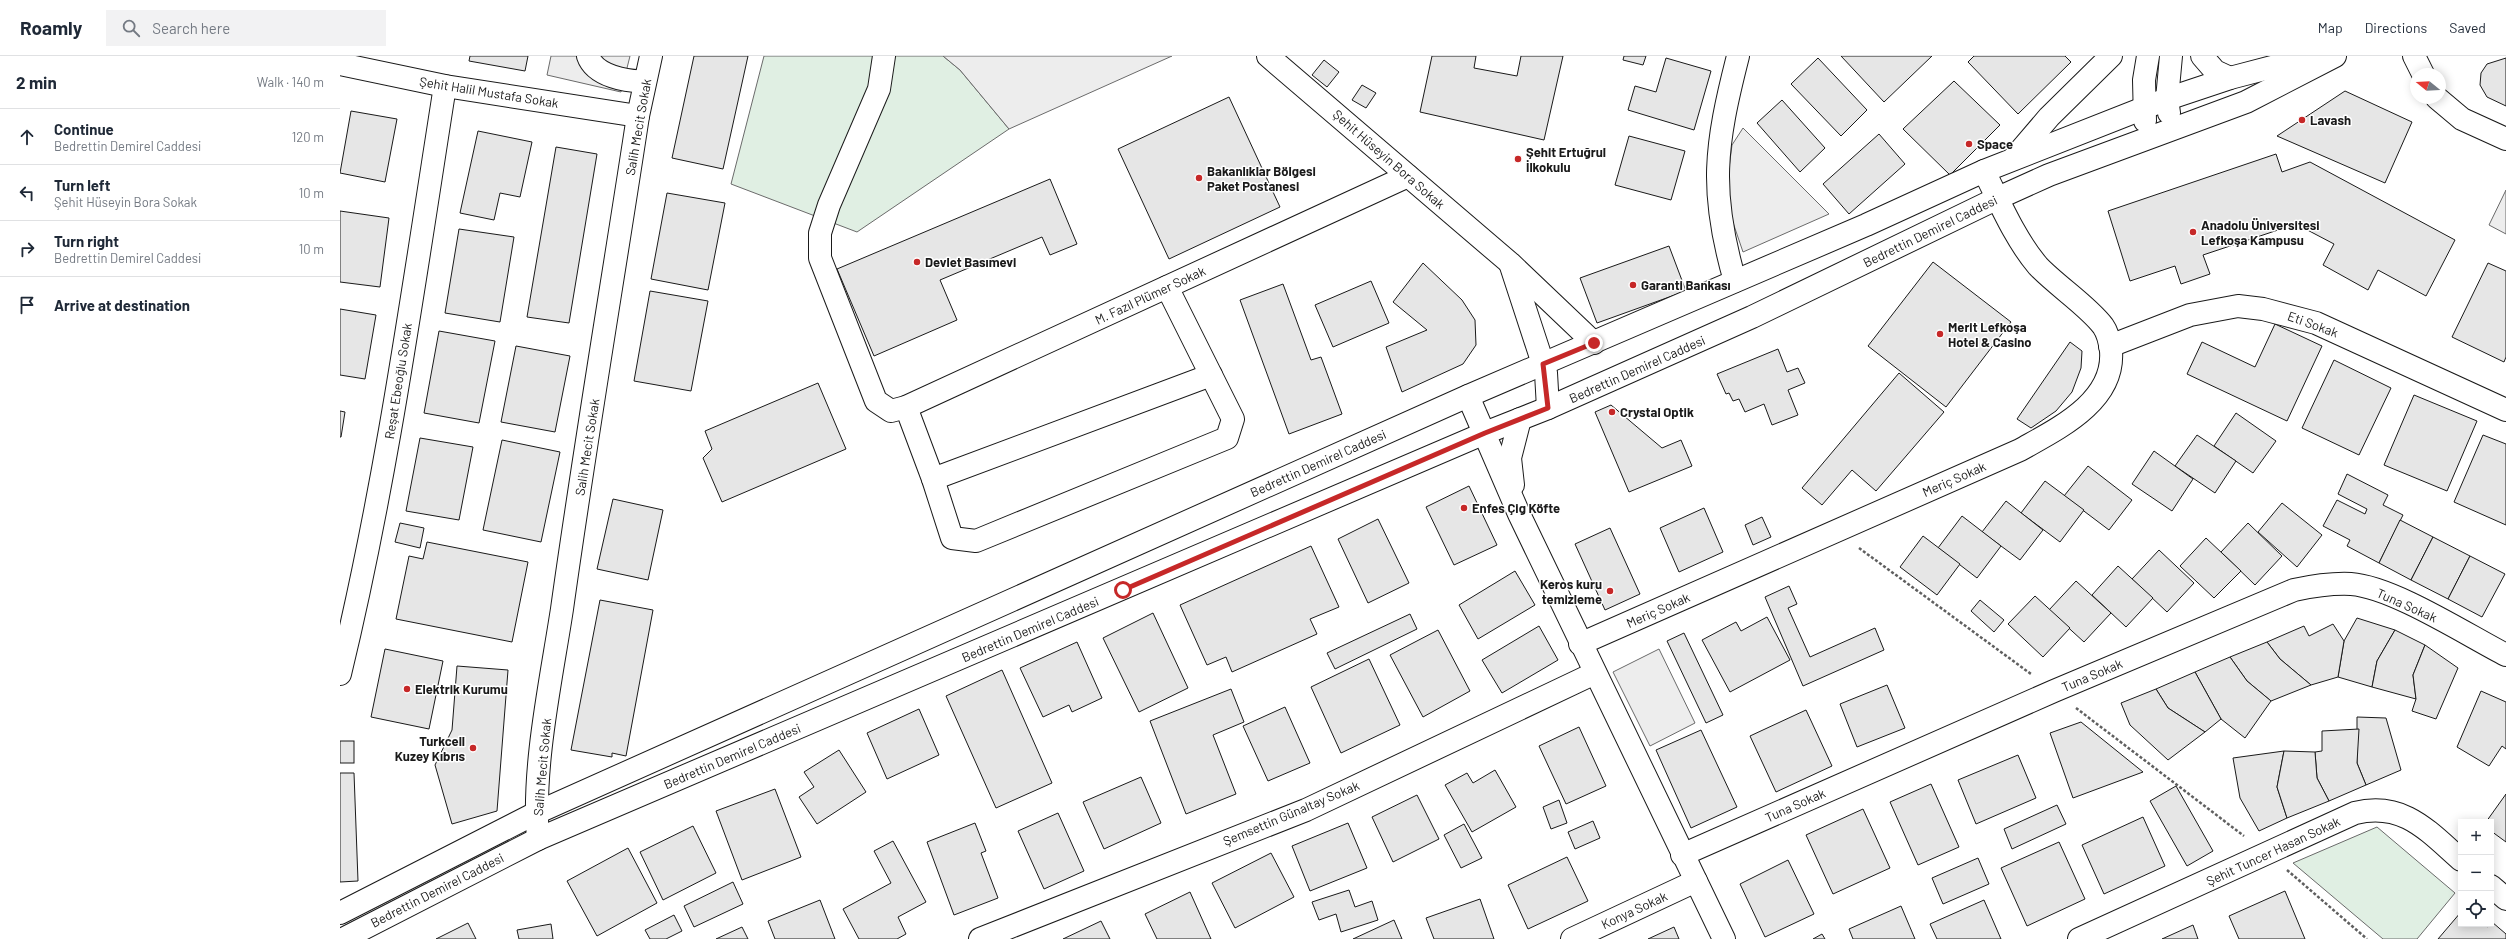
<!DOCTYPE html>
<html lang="en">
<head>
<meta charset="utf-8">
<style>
  :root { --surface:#fff; --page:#f2f2f3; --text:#1f2937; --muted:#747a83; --line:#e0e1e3 }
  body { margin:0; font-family:Barlow,sans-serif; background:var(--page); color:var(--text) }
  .controls { position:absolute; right:12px; bottom:12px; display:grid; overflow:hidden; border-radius:0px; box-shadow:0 2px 10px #0003 }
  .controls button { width:36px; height:36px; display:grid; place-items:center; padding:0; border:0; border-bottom:1px solid var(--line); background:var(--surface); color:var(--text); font:20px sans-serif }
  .compass { position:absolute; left:2070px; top:12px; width:36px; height:36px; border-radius:50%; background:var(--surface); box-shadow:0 2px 10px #0003; rotate:288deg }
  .stop { position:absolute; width:12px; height:12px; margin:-9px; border:3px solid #c62828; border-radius:50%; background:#fff }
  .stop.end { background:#c62828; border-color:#fff; box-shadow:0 1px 4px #0008 }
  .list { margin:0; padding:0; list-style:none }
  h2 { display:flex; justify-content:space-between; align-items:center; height:52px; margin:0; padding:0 16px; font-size:17px }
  h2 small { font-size:13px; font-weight:400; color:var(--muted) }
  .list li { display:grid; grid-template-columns:26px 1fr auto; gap:12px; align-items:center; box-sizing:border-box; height:56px; padding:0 16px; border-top:1px solid var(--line) }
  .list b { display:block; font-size:15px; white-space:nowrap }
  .list p { margin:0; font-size:13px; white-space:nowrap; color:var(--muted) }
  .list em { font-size:13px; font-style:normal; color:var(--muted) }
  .icon { flex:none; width:22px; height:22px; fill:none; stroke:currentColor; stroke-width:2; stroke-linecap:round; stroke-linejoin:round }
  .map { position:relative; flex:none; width:2166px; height:883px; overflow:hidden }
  header { display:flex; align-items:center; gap:24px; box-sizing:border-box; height:56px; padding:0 20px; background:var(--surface); border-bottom:1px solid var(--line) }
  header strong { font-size:19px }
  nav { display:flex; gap:22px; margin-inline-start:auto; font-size:14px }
  .search { width:280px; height:36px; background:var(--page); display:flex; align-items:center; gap:10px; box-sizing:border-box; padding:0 14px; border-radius:0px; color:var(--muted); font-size:15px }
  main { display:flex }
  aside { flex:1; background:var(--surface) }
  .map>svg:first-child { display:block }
  .green { fill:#e0efe3; stroke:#6a6a6a }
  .parking { fill:#ededed; stroke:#6a6a6a }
  .building { fill:#e6e6e6; stroke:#1a1a1a }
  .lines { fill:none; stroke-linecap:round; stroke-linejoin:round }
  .minor-casing { stroke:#1a1a1a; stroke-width:24 }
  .major-casing { stroke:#1a1a1a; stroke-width:24 }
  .path { stroke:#5f5f5f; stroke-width:2.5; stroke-dasharray:3 2; stroke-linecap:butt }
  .minor { stroke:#fff; stroke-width:22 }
  .major { stroke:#fff; stroke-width:22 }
  .route { stroke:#c62828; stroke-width:5 }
  .poi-dot { fill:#c62828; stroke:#fff; stroke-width:1.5 }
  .labels { text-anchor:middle; stroke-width:3; stroke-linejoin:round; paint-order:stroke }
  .street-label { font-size:13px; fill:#1a1a1a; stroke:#fff }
  .poi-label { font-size:13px; font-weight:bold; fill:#1a1a1a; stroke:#fff; text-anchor:start }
</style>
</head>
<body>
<header>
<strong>Roamly</strong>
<div class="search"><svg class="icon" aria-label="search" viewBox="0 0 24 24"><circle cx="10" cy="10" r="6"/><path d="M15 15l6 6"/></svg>Search here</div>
<nav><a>Map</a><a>Directions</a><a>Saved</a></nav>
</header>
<main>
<aside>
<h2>2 min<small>Walk · 140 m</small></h2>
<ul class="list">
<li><svg class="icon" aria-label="ahead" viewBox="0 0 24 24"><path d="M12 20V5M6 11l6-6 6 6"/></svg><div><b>Continue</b><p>Bedrettin Demirel Caddesi</p></div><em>120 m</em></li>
<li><svg class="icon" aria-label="left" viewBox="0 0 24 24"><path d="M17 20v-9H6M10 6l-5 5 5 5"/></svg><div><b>Turn left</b><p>Şehit Hüseyin Bora Sokak</p></div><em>10 m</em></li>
<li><svg class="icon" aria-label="right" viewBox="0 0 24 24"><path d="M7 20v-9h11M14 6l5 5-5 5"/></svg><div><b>Turn right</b><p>Bedrettin Demirel Caddesi</p></div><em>10 m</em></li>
<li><svg class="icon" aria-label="arrive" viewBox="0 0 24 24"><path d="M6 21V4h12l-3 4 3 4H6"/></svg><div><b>Arrive at destination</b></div></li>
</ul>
</aside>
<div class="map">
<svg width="2166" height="883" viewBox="0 0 2166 883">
  <rect width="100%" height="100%" fill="#fff"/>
  <g class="green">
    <polygon points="424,0 603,0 620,14 669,73 517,176 391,128"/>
    <polygon points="2037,771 2115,837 2077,883 2043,883 1953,807"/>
  </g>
  <g class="parking">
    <polygon points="211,0 290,0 281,36 207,19"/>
    <polygon points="603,0 832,0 669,73 620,14"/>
    <polygon points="1403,72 1489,158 1403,196 1385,143 1392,89"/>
    <polygon points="2166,134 2166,178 2149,169"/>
    <polygon points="1319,593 1355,667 1310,690 1273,616"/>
  </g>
  <g class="building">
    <polygon points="130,0 188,0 185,15 129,5"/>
    <polygon points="354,0 408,0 383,113 332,102"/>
    <polygon points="1092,0 1136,0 1134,12 1177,20 1181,0 1223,0 1204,84 1080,56"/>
    <polygon points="1284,0 1306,0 1303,9 1283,4"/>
    <polygon points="1501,0 1592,0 1544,46"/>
    <polygon points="1634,0 1725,0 1731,6 1678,58 1628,6"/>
    <polygon points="1326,2 1371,15 1354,74 1288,54 1295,30 1316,36"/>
    <polygon points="1478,2 1527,54 1501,80 1451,28"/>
    <polygon points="2166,2 2166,50 2147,41 2140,29 2141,17 2147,8"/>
    <polygon points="984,4 999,16 987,31 972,19"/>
    <polygon points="1614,25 1660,69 1610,119 1563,73"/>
    <polygon points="1022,29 1036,37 1026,52 1012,44"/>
    <polygon points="2005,35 2072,66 2045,127 1937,80"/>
    <polygon points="889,41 940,151 829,203 778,93"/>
    <polygon points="1442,44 1485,92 1460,116 1417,67"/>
    <polygon points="11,55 57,63 45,126 0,117"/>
    <polygon points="138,75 192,86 180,141 160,137 154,164 120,157"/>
    <polygon points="1539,78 1565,108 1509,158 1483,128"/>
    <polygon points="1289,80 1345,95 1331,144 1275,129"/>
    <polygon points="216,91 257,98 229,267 187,261"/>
    <polygon points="1936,98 1942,116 1970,106 2115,184 2086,240 2038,214 2028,234 1983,209 1994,188 1956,168 1863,199 1870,218 1841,228 1835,210 1790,225 1768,155"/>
    <polygon points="710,123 737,188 710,199 702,181 600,224 617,264 534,300 497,213"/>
    <polygon points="327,137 385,147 368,234 311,223"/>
    <polygon points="0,155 49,162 40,231 0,226"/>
    <polygon points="119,173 174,181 160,266 105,257"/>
    <polygon points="1329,190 1346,235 1257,267 1240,222"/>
    <polygon points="1593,206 1671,266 1606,351 1528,290"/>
    <polygon points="1083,207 1122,244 1135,264 1136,289 1123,308 1062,336 1046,291 1087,274 1053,246"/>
    <polygon points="2148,207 2166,215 2166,301 2164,306 2112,281"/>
    <polygon points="1031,225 1049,267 993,291 975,249"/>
    <polygon points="943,228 971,304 981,301 1002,358 949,378 900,244"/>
    <polygon points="310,235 368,245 351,335 294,325"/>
    <polygon points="0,253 36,259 25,323 0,319"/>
    <polygon points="1935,268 1982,290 1947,365 1847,318 1862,286 1915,311"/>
    <polygon points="99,275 155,285 139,367 84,357"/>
    <polygon points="1730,286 1742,295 1741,312 1732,336 1716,355 1691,372 1677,363"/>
    <polygon points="176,290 230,300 215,376 161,366"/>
    <polygon points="1438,293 1447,316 1458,312 1465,327 1448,334 1458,359 1432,369 1424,348 1405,356 1399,343 1393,345 1389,337 1386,338 1377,318"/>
    <polygon points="1994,304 2051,332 2019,399 1962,372"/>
    <polygon points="1559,317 1604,356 1536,435 1512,414 1482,449 1462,432"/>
    <polygon points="478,327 506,393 382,446 363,402 372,393 365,375"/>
    <polygon points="2074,339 2137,365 2107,435 2044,409"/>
    <polygon points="1271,349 1322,392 1341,384 1352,410 1289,436 1255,356"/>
    <polygon points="0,355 5,356 1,381 0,381"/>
    <polygon points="1896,357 1936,385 1913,417 1874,390"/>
    <polygon points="1857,379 1896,405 1875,437 1835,410"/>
    <polygon points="2143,379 2166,388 2166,469 2114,446"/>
    <polygon points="80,382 133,391 119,464 66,455"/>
    <polygon points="162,384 220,396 201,486 143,474"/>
    <polygon points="1814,395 1853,423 1832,455 1792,428"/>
    <polygon points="1748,410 1792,444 1769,474 1724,440"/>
    <polygon points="2007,418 2048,439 2043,449 2063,459 2039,507 2007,490 2010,484 1983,470 1997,444 2025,458 2027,453 1998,438"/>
    <polygon points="1705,425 1744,454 1720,486 1681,457"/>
    <polygon points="1129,430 1157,489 1114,509 1086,451"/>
    <polygon points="273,443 323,454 308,524 257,513"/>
    <polygon points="1666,445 1703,474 1680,504 1642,476"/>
    <polygon points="1942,447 1982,479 1957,511 1918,476"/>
    <polygon points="1364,452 1383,496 1339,516 1320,472"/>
    <polygon points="1622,460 1661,490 1637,522 1598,492"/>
    <polygon points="1422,461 1431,481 1413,489 1405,469"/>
    <polygon points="1038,463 1069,527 1028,547 998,483"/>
    <polygon points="2060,464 2093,481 2071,524 2039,507"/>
    <polygon points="60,467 84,472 80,492 55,486"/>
    <polygon points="1908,467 1942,500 1915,529 1881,496"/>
    <polygon points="1270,472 1300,538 1265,554 1235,488"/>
    <polygon points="1583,480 1620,508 1597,539 1560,511"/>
    <polygon points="2093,481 2130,500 2108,543 2071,524"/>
    <polygon points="1866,482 1901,515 1874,542 1840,510"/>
    <polygon points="87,486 188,506 172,586 56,563 69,500 83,503"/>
    <polygon points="971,490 999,551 970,563 977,578 892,616 886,601 867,609 840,549"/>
    <polygon points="1819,494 1854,527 1827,556 1792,523"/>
    <polygon points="2130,500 2165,518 2142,561 2108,543"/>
    <polygon points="1778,510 1813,542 1786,571 1752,539"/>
    <polygon points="1175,515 1195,549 1138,583 1119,549"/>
    <polygon points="1736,525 1771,557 1744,586 1709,554"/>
    <polygon points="1449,530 1457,548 1448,552 1470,601 1535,572 1544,594 1463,630 1425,541"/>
    <polygon points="1695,540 1730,572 1703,601 1668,568"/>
    <polygon points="260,544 313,554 286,700 272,697 272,701 231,694"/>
    <polygon points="1640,544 1664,564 1654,576 1631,555"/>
    <polygon points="813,557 848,632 799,656 763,582"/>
    <polygon points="1070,558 1077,573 995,613 987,597"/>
    <polygon points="1427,561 1450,604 1390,636 1362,584 1396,566 1401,575"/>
    <polygon points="2017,562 2055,574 2037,605 2032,631 1998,621 2004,585"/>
    <polygon points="1993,568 2004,585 1998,621 1971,629 1940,603 1927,586 1964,570 1969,580"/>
    <polygon points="1199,570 1218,604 1162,637 1142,604"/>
    <polygon points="1098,574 1130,635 1083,661 1050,599"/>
    <polygon points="2055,574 2085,589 2073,619 2076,643 2032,631 2037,605"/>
    <polygon points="1344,577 1383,659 1366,667 1327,585"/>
    <polygon points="737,586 762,642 732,656 729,649 703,661 680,612"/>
    <polygon points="1927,586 1940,603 1971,629 1931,645 1907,625 1890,601"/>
    <polygon points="2085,589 2118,612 2096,663 2072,655 2076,643 2073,619"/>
    <polygon points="45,593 103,605 89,673 31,661"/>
    <polygon points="1890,601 1907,625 1931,645 1905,682 1881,663 1855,616"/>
    <polygon points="1029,603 1060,669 1001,697 971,631"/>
    <polygon points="117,610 168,614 157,755 112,768 95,709 112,674"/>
    <polygon points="662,614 712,727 656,752 606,640"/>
    <polygon points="1855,616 1881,663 1865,676 1828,652 1816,633"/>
    <polygon points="1547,629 1565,672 1517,691 1500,648"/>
    <polygon points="891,633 904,666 873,679 896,738 846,758 810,665"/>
    <polygon points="1816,633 1828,652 1865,676 1828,704 1790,669 1781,647"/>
    <polygon points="2141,635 2166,646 2166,693 2162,690 2149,710 2117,691"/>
    <polygon points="945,651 970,707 928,725 903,670"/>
    <polygon points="579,653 599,699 547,723 527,677"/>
    <polygon points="1466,654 1492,710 1436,736 1410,680"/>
    <polygon points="2017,661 2046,662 2061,714 2026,729 2017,707"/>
    <polygon points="1741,666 1803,716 1733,742 1710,677"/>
    <polygon points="1239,671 1266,730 1226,748 1199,690"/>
    <polygon points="2019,673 2017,707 2026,729 1989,745 1977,722 1975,696 1982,695 1982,675"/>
    <polygon points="1361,674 1397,751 1351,772 1316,694"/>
    <rect x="0" y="685" width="14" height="22"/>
    <polygon points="499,694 526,736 477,768 459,741 474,731 464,716"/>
    <polygon points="1944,695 1937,731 1947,762 1919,775 1900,742 1893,702"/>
    <polygon points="1944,695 1975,696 1977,722 1989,745 1947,762 1937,731"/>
    <polygon points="1678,699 1696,742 1636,768 1618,724"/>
    <polygon points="1155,714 1176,751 1132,776 1105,729 1127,717 1133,727"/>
    <polygon points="0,717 14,717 18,825 0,826"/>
    <polygon points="801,721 821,767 764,793 743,746"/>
    <polygon points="1591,728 1619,791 1578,809 1550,746"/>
    <polygon points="1836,730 1873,795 1847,810 1810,745"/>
    <polygon points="435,733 461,801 402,824 376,755"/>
    <polygon points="2166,738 2166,786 2151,775 2151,766 2146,766"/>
    <polygon points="1077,739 1099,783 1053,806 1032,761"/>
    <polygon points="1219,744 1227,767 1211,773 1203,751"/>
    <polygon points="1717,749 1726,768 1672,793 1664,773"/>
    <polygon points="1523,753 1550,812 1493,838 1466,779"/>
    <polygon points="718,757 744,815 704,833 678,775"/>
    <polygon points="1803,761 1825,810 1764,838 1742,789"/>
    <polygon points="1253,765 1260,782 1235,793 1228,776"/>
    <polygon points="635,767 646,795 641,797 658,842 614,859 587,786"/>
    <polygon points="1008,767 1027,812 970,835 952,790"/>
    <polygon points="1124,768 1142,802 1121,812 1104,779"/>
    <polygon points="353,770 376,817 323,844 300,796"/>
    <polygon points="553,785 586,846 558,861 566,878 557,883 519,883 503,853 551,827 534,795"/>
    <polygon points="1719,786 1745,843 1687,870 1661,812"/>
    <polygon points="288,792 317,847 257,880 227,825"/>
    <polygon points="931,797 954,841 895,872 872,827"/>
    <polygon points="1227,801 1248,845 1188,873 1168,829"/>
    <polygon points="1638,802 1649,828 1603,848 1592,822"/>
    <polygon points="1448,804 1474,858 1425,881 1400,828"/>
    <polygon points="393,826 403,848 354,871 344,850"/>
    <polygon points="1009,834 1015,851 1032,845 1038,864 1001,876 996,858 979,864 972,846"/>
    <polygon points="1945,835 1965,883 1899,883 1889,860"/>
    <polygon points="850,836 871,883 817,883 805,858"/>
    <polygon points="1140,843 1154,883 1094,883 1086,862"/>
    <polygon points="480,844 495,883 435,883 428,865"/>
    <polygon points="1644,844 1661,883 1597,883 1590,868"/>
    <polygon points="1561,850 1575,883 1513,883 1509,873"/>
    <polygon points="2121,856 2121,868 2144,868 2148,871 2152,866 2166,878 2166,883 2098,883"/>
    <polygon points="334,859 342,875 326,883 310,883 305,874"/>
    <polygon points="1054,864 1062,883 1013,883"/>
    <polygon points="761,865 770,883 723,883"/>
    <polygon points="128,867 136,883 96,883"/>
    <polygon points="211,868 213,883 179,883 177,874"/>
    <polygon points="1853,869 1858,883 1822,883"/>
    <polygon points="402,871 408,883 376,883"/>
    <polygon points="1334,871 1339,883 1308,883"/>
    <polygon points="1482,878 1485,883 1473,883"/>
  </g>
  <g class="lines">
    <g class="minor-casing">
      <g id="minor">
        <path d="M 248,0 C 255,20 287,26 305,25"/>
        <polyline points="544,0 539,33 489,149 480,177 480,202 536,345 551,355 566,351 1068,120"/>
        <polyline points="928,0 1170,207 1254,287"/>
        <polyline points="2074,0 2083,18"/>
        <polyline points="0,8 105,30 298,60"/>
        <polyline points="2097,42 2122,63 2166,83"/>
        <polyline points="1171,210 1206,317 1208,352"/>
        <path d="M 1395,225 C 1369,135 1375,90 1398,0"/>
        <polyline points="1770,290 1850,259 1898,250 1923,253 1976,267 2166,354"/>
        <polyline points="1128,340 1179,458 1384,883"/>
        <polyline points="566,351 593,423 871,319"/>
        <polyline points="593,423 612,482 636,485 887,382 893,363 827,231"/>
        <polyline points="1173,429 1170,402 1180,363"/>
        <path d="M 1240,588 L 1680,394 C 1717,373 1775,346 1771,295 C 1770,287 1768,277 1763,270 C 1748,250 1717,230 1698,210 C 1675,183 1660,147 1644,115"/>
        <path d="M 0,618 C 47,424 74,226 105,30"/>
        <path d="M 198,783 C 192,711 211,625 222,553 C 245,388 273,224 298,60 L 311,0"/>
        <path d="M 1342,799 L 1714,635 L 1954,534 C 1973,530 1992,527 2011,528 C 2053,531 2127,579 2166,599"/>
        <polyline points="2151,830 2166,843"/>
        <polyline points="640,883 966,754 1255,617"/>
        <polyline points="1232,883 1356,825"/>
        <path d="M 1739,883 L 2015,757 C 2063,745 2088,775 2121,804"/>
      </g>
    </g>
    <g class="major-casing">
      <g id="major">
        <polyline points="1862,0 1875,15 1890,22"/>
        <polyline points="1829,57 1827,43 1831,0"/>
        <polyline points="1805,65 1804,24 1808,0"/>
        <polyline points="1674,102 1709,61 1771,0"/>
        <polyline points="0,857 196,757 1128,340 1526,169 1644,115 1827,43 1890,22 1974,0"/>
        <polyline points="3,883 198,783 1145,377 1208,352 1412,261 1658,142 1709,119 1906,46 1995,0"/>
      </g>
    </g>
    <g class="path">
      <polyline points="1519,492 1691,618"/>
      <polyline points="1736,652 1904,780"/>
      <polyline points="1947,814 2027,883"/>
    </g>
    <use href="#minor" class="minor"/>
    <use href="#major" class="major"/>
  </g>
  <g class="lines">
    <polyline class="route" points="783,534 1145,377 1208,352 1203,308 1254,287"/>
  </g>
  <g class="poi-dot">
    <circle cx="1962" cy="64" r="4"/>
    <circle cx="1629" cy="88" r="4"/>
    <circle cx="1178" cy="103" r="4"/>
    <circle cx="859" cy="122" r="4"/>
    <circle cx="1853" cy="176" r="4"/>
    <circle cx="577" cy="206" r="4"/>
    <circle cx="1293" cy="229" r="4"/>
    <circle cx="1600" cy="278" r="4"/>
    <circle cx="1272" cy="356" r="4"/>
    <circle cx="1124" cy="452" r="4"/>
    <circle cx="1270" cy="535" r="4"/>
    <circle cx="67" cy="633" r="4"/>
    <circle cx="133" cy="692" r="4"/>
  </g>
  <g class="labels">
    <g class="street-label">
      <text transform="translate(149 36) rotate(9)" y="5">Şehit Halil Mustafa Sokak</text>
      <text transform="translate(298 71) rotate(-80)" y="5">Salih Mecit Sokak</text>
      <text transform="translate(1049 103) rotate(41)" y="5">Şehit Hüseyin Bora Sokak</text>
      <text transform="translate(1590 175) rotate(-26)" y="5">Bedrettin Demirel Caddesi</text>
      <text transform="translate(810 239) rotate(-25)" y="5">M. Fazıl Plümer Sokak</text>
      <text transform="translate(1973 268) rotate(20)" y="5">Eti Sokak</text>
      <text transform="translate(1297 313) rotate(-24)" y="5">Bedrettin Demirel Caddesi</text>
      <text transform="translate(58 325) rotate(-81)" y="5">Reşat Ebeoğlu Sokak</text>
      <text transform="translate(247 391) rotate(-81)" y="5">Salih Mecit Sokak</text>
      <text transform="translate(978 407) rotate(-24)" y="5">Bedrettin Demirel Caddesi</text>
      <text transform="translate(1614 423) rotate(-24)" y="5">Meriç Sokak</text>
      <text transform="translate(2067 549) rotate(24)" y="5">Tuna Sokak</text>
      <text transform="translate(1318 554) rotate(-24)" y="5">Meriç Sokak</text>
      <text transform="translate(690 573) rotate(-23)" y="5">Bedrettin Demirel Caddesi</text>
      <text transform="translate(1752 619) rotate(-23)" y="5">Tuna Sokak</text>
      <text transform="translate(392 700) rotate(-23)" y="5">Bedrettin Demirel Caddesi</text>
      <text transform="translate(202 711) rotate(-85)" y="5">Salih Mecit Sokak</text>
      <text transform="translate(1455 749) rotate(-24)" y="5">Tuna Sokak</text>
      <text transform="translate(951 757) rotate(-23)" y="5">Şemsettin Günaltay Sokak</text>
      <text transform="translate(1933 795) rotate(-25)" y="5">Şehit Tuncer Hasan Sokak</text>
      <text transform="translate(97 834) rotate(-27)" y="5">Bedrettin Demirel Caddesi</text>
      <text transform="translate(1294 854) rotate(-25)" y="5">Konya Sokak</text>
    </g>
    <g class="poi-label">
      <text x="1970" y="69">Lavash</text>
      <text x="1637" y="93">Space</text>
      <text x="1186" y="101">Şehit Ertuğrul<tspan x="1186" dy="15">İlkokulu</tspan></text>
      <text x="867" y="120">Bakanlıklar Bölgesi<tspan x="867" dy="15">Paket Postanesi</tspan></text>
      <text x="1861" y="174">Anadolu Üniversitesi<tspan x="1861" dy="15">Lefkoşa Kampusu</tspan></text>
      <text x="585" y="211">Devlet Basımevi</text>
      <text x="1301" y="234">Garanti Bankası</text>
      <text x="1608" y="276">Merit Lefkoşa<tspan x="1608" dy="15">Hotel &amp; Casino</tspan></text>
      <text x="1280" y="361">Crystal Optik</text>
      <text x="1132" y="457">Enfes Çig Köfte</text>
      <text x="1262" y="533" text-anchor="end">Keros kuru<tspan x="1262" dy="15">temizleme</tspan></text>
      <text x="75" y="638">Elektrik Kurumu</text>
      <text x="125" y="690" text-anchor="end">Turkcell<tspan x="125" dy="15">Kuzey Kıbrıs</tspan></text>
    </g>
  </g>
</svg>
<div class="controls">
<button>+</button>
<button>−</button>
<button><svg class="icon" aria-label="locate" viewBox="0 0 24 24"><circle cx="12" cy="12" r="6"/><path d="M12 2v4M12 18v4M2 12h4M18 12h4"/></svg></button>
</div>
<svg class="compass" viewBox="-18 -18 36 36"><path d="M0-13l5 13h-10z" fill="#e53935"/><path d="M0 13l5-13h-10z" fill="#747a83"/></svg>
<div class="stop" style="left:783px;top:534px"></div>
<div class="stop end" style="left:1254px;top:287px"></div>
</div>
</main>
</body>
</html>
